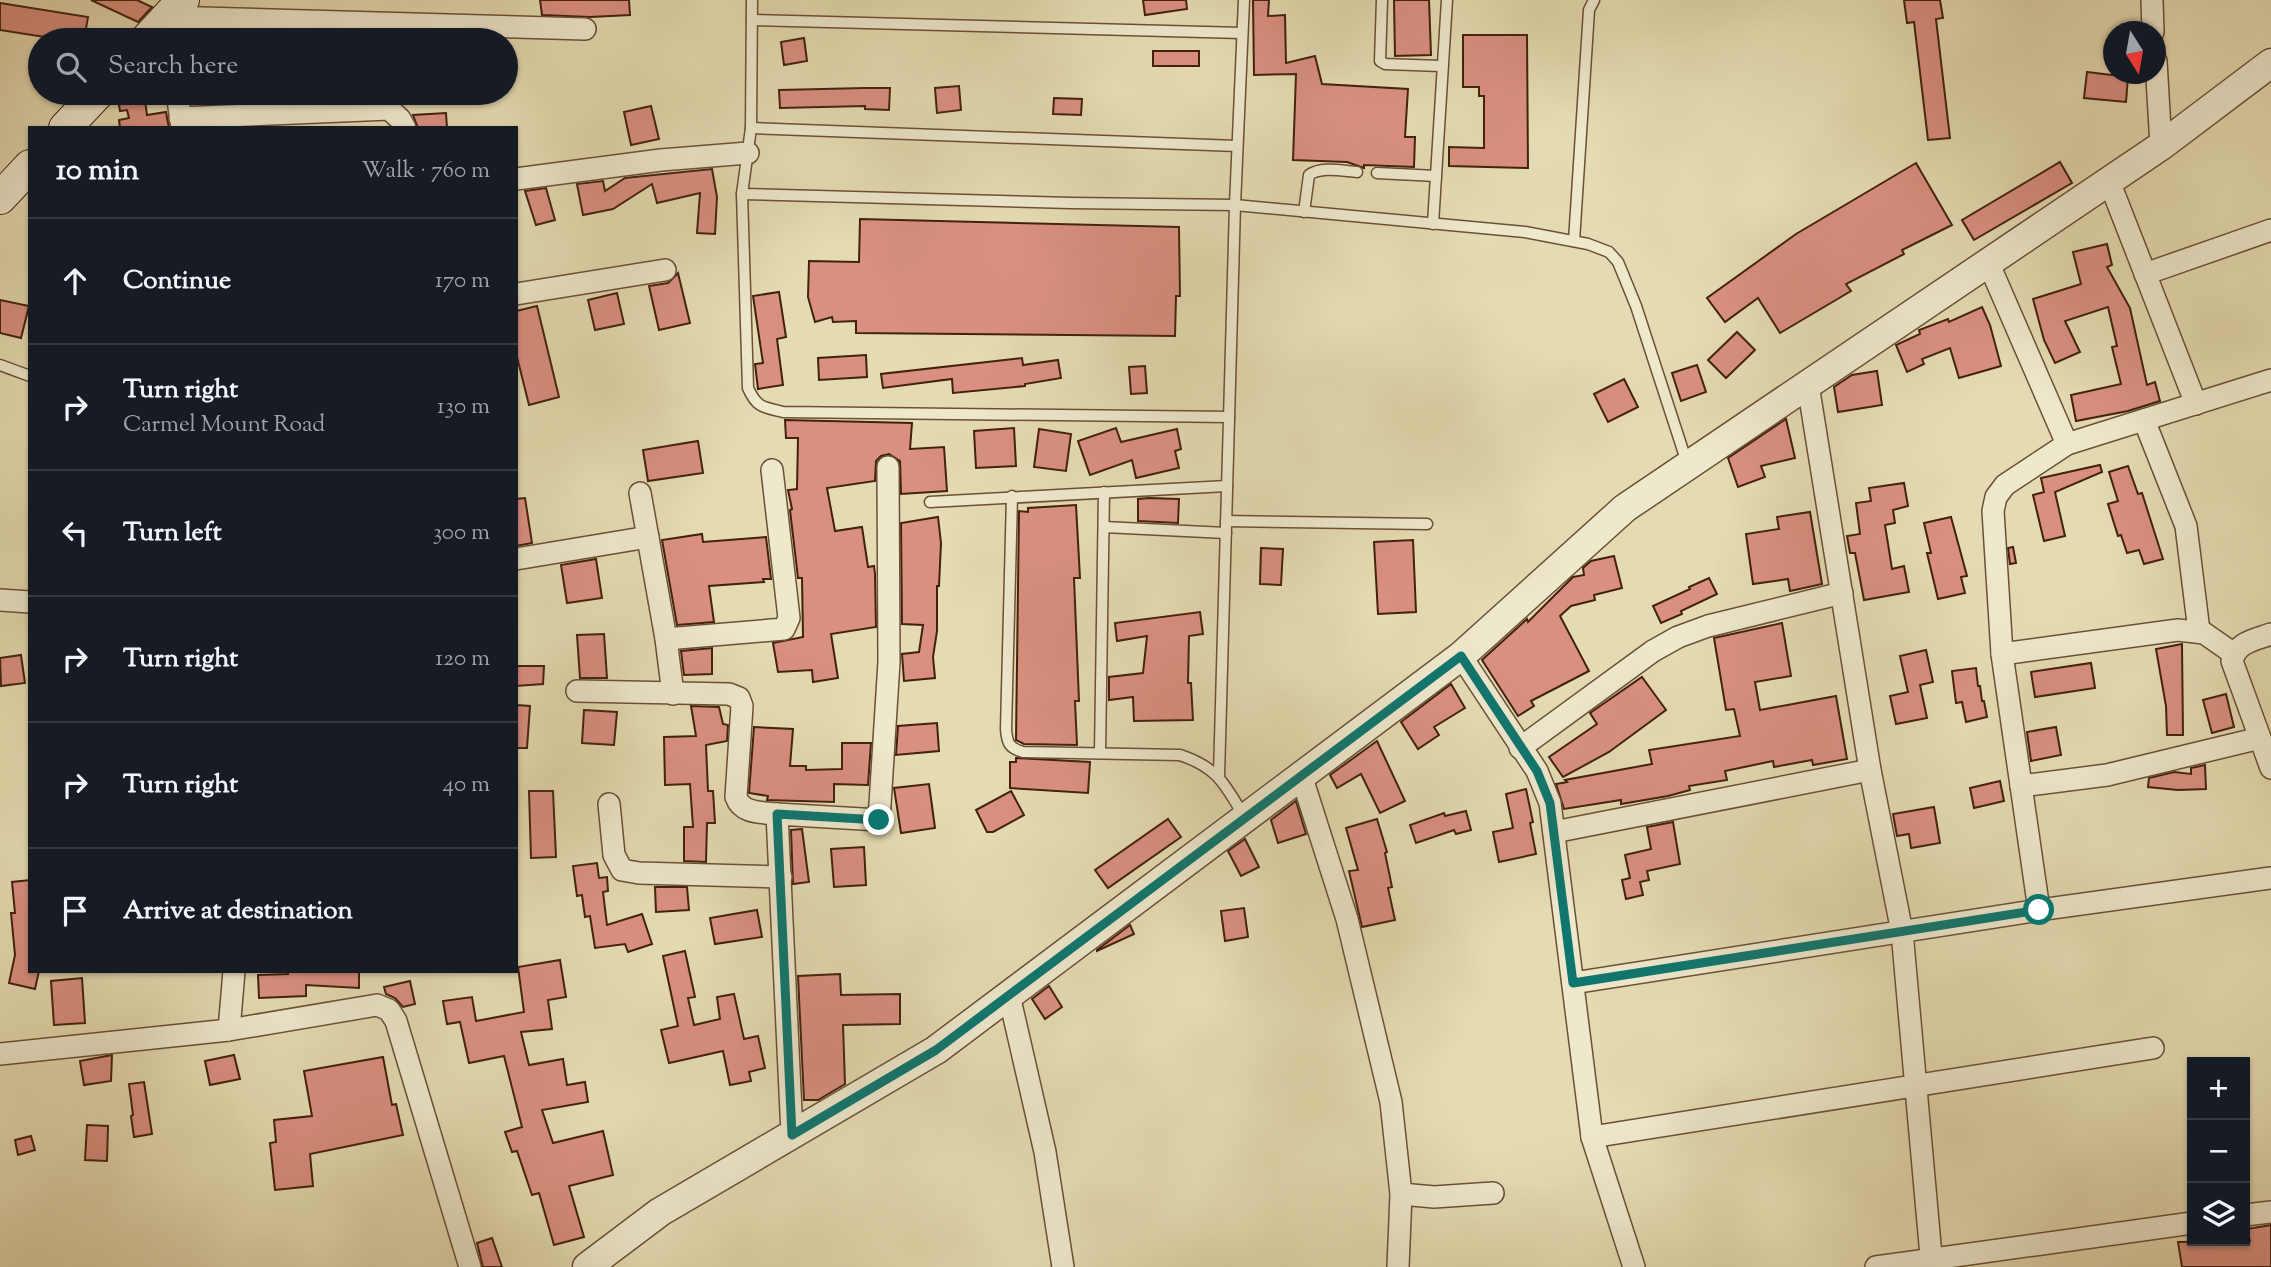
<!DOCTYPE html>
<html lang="en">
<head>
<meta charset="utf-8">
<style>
  :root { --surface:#171b24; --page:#242831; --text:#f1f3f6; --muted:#9ea1a6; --line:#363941 }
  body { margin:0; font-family:"Sorts Mill Goudy",serif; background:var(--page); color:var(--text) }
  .controls { position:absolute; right:21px; bottom:21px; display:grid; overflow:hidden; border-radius:0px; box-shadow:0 2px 5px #0004 }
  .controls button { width:63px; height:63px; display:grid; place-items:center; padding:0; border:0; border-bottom:2px solid var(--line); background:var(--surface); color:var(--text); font:35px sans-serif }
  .compass { position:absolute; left:2103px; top:21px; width:63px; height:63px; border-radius:50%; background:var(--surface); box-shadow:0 2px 5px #0004; rotate:169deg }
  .stop { position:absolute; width:21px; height:21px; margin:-16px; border:5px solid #0f766e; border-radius:50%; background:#fff }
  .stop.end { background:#0f766e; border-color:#fff; box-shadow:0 2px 7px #0008 }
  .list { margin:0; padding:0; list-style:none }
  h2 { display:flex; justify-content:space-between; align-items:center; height:91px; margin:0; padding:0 28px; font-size:30px }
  h2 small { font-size:23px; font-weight:400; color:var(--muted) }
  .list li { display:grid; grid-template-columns:46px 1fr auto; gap:21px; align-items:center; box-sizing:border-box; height:126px; padding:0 28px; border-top:2px solid var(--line) }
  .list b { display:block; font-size:26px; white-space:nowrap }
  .list p { margin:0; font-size:23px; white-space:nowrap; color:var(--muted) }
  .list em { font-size:23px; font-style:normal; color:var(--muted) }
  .icon { flex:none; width:38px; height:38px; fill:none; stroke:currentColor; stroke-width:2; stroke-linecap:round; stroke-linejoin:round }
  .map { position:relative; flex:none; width:2271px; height:1267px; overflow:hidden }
  .search { position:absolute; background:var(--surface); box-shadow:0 2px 5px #0004; left:28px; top:28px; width:490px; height:77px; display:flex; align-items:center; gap:18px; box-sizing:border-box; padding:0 24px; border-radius:38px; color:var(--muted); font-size:26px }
  .panel { position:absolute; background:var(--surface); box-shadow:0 2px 5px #0004; left:28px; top:126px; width:490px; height:847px; border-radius:0px }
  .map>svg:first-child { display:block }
  .building { fill:#da9081; stroke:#42210d; stroke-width:2 }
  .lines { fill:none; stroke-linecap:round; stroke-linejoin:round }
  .service-casing { stroke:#6b5036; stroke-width:13 }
  .minor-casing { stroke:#6b5036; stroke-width:24 }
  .tertiary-casing { stroke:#6b5036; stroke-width:31 }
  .secondary-casing { stroke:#42210d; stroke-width:34 }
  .service { stroke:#eee8cd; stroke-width:10 }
  .minor { stroke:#eee8cd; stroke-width:21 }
  .tertiary { stroke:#eee8cd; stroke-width:28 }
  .secondary { stroke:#eee8cd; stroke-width:32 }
  .route { stroke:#0f766e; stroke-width:9 }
</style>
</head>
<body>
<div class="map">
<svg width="2271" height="1267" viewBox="0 0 2271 1267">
  <rect width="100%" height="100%" fill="#e5dbb2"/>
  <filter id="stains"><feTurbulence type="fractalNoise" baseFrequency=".00286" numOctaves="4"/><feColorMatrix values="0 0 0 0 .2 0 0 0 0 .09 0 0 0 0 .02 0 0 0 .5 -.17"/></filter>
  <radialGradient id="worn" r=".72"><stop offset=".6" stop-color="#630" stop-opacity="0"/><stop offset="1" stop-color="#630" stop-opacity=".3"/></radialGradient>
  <g class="building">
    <polygon points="91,0 137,0 152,7 138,22"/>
    <polygon points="540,0 629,0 630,15 590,17 542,15"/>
    <polygon points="1143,0 1186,0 1187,9 1145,15"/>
    <polygon points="1253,0 1269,0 1268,16 1285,15 1286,63 1315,56 1322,84 1408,89 1405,137 1415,137 1414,167 1364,165 1364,168 1347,162 1293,160 1296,74 1254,75"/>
    <polygon points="1394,0 1429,0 1431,55 1395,56"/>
    <polygon points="1904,0 1940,0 1943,18 1936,19 1950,138 1928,140 1914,22 1907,23"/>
    <polygon points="0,3 88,17 84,40 64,40 0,30"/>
    <polygon points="1463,35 1527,35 1528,168 1449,166 1449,147 1484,148 1484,96 1479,96 1479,87 1463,87"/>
    <polygon points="804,38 807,61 784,65 781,42"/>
    <rect x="1153" y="51" width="46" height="15"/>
    <polygon points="2087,72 2128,77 2126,102 2084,98"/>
    <polygon points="959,86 961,110 937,113 935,88"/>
    <polygon points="865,88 890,88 889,110 865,109 865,106 780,108 779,90"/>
    <polygon points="117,93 144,93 147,115 166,112 169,128 120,128 119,120 129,118 127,110 120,111"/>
    <polygon points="246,93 302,93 302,100 245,102"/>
    <polygon points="1054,98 1082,99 1081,115 1053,114"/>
    <polygon points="651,106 659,139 631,145 624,112"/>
    <polygon points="446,113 447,128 418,128 413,115"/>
    <polygon points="2060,162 2072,183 1974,240 1962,220"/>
    <polygon points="1916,163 1952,225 1902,250 1904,254 1846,284 1851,291 1780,333 1758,298 1725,322 1707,298 1796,234"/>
    <polygon points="712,169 717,197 715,234 697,233 700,193 657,203 652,184 613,209 583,215 577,184 603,181 605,191 625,178"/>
    <polygon points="546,188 555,220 536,225 525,191"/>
    <polygon points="860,219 1179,227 1180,296 1176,296 1175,336 856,333 856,321 833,322 832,317 815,322 808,297 809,261 859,262"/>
    <polygon points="2107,244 2112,265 2107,267 2130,308 2147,385 2155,382 2160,401 2128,411 2076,421 2071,395 2121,384 2112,347 2117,346 2108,307 2065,321 2080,352 2055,363 2044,340 2033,299 2081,284 2073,252"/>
    <polygon points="678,273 690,323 659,330 649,286 668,283"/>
    <polygon points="779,292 786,337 777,339 783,385 758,389 755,364 763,363 753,296"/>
    <polygon points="617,293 624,324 595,330 588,300"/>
    <polygon points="0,300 29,306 21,338 0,333"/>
    <polygon points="537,306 559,397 529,405 516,353 516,311"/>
    <polygon points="1982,307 1990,325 2001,366 1959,378 1950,348 1922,359 1924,364 1907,372 1896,345 1920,334 1919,330 1948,319 1949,322"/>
    <polygon points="1737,332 1755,350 1726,378 1708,360"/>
    <polygon points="866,355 867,377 819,380 818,358"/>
    <polygon points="1022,358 1023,365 1058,360 1061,378 1025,384 1025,386 953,393 952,379 883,388 881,374"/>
    <polygon points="1697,365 1706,392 1681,401 1672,373"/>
    <polygon points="1145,366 1147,393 1131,394 1129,367"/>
    <polygon points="1877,371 1882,405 1838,412 1834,387 1852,375"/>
    <polygon points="1624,379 1638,407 1608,422 1594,394"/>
    <polygon points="1786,419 1795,458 1761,466 1765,477 1738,487 1728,458"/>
    <polygon points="785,420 912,423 910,449 944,447 947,491 901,494 900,461 889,454 881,456 876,461 875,481 827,488 835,531 862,527 868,567 874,566 875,574 876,627 831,634 838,678 813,682 812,670 778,672 773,643 803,637 802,578 798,578 790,510 792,509 788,490 797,489 798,438 786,438"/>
    <polygon points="1014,428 1016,466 976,468 974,431"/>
    <polygon points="1116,428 1121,442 1177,429 1181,449 1175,451 1179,468 1136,478 1132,460 1090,475 1078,441"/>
    <polygon points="1039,429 1071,434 1066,471 1034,467"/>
    <polygon points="698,441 703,473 648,481 643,450"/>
    <polygon points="2100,465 2102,472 2055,492 2065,536 2044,541 2033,495 2044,492 2041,478"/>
    <polygon points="2128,466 2138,494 2142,493 2163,559 2144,564 2139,550 2127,553 2121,535 2118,536 2108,504 2118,501 2109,472"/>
    <polygon points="1904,483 1908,506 1893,510 1895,523 1885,525 1892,569 1904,566 1909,592 1864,600 1855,553 1850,553 1847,536 1860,534 1856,503 1871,501 1869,488"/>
    <polygon points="525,498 532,543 516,546 516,499"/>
    <polygon points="1149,498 1179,499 1178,523 1138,521 1138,499"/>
    <polygon points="1076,505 1080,578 1074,578 1079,701 1075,701 1077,745 1024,744 1016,740 1019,511 1028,512 1028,508"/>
    <polygon points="1810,512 1822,584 1790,591 1788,579 1753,584 1746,534 1779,529 1777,517"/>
    <polygon points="938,517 941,543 939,586 937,586 937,631 933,657 935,678 904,681 902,654 919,652 923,625 902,624 901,523"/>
    <polygon points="1951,517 1967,576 1961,577 1965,593 1938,599 1927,553 1931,553 1924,523"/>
    <polygon points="702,534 703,542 766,537 771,579 763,579 764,582 709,586 714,622 677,625 662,540"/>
    <polygon points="1413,540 1416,612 1378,614 1374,542"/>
    <polygon points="2013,547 2016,563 2010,564 2008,548"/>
    <polygon points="1261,548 1283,549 1281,585 1260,584"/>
    <polygon points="1614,556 1622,588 1594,595 1595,600 1571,606 1560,616 1589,671 1531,701 1534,706 1518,716 1482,660 1527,619 1528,622 1573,577 1584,575 1583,568 1591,561"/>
    <polygon points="596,559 602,598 567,603 561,565"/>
    <polygon points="1709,578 1717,594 1681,611 1682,614 1661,623 1653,606 1690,589 1689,587"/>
    <polygon points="1200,612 1203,634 1189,636 1188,683 1191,683 1193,720 1134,721 1133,697 1109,700 1109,677 1143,673 1147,636 1117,641 1115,623"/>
    <polygon points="1782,623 1791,676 1755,682 1760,710 1836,696 1847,759 1813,765 1812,760 1774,767 1773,761 1725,771 1727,780 1689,786 1690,790 1668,796 1621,804 1621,800 1564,809 1556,784 1567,782 1565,780 1652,764 1649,750 1740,736 1734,709 1726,710 1714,638"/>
    <polygon points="604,634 607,678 580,678 577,635"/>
    <polygon points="2182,644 2183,735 2167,735 2166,706 2156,649"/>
    <polygon points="712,648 712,674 684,675 681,651"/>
    <polygon points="1926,650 1933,682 1920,685 1927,718 1896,724 1890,696 1908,692 1900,656"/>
    <polygon points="21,655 25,683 1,686 0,658"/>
    <polygon points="2091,663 2095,688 2035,697 2031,672"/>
    <polygon points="516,666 544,666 543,684 516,686"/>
    <polygon points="1976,668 1978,686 1980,686 1982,701 1984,701 1987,717 1966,722 1962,702 1956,703 1952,671"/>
    <polygon points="1642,677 1666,710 1609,752 1563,777 1549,757 1597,724 1590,713"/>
    <polygon points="1451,684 1465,708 1434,727 1439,735 1418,749 1401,722"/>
    <polygon points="2226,694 2234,727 2212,733 2203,700"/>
    <polygon points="516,705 530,706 527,748 516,748"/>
    <polygon points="691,706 719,707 723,724 728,725 727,741 706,745 708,791 713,791 715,823 707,823 706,862 684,861 684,827 693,827 690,784 665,785 664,737 696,736"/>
    <polygon points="584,710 617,712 614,745 582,743"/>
    <polygon points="937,723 939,751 896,755 898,726"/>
    <polygon points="754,727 793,729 790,766 806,766 806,770 842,769 842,743 871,743 868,785 834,784 834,802 767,800 768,796 749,793"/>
    <polygon points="2056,727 2061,755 2031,761 2027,732"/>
    <polygon points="1377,741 1405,801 1380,813 1361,774 1337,788 1330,775"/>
    <polygon points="1016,758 1090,762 1088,793 1010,788 1010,762 1016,762"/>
    <polygon points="2205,765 2206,789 2178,790 2148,787 2149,778 2174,772 2191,774 2191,768"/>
    <polygon points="2000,781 2004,801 1974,808 1970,788"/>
    <polygon points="929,784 935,828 901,833 894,788"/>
    <polygon points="1526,789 1533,822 1530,823 1536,854 1499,862 1493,832 1513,828 1506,794"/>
    <polygon points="529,791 553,791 556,857 531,858"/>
    <polygon points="1011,791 1024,815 993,832 987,832 976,810"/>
    <polygon points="1296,801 1306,834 1278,843 1271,820"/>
    <polygon points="1934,807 1940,843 1911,848 1909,834 1897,836 1893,814"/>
    <polygon points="1466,811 1471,830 1456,834 1454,830 1416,843 1410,825 1444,813 1445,816"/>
    <polygon points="1168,819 1181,837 1108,888 1095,870"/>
    <polygon points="1377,819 1387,852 1385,853 1392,887 1388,888 1395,920 1362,927 1349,871 1358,870 1346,828"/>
    <polygon points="1673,822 1680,864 1647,871 1649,880 1640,882 1643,895 1626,899 1622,880 1630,878 1625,855 1651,849 1647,827"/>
    <polygon points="802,829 809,882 793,884 791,830"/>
    <polygon points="1245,839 1259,867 1241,876 1228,851"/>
    <polygon points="864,847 866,885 834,887 831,849"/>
    <polygon points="597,863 599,878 607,877 608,891 603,892 607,925 642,914 652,944 628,952 625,944 595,948 590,916 585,917 582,895 577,896 573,866"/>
    <polygon points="30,880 30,971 39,971 35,989 9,983 15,955 11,913 15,913 12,882"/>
    <polygon points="655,887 687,887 689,910 656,912"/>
    <polygon points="1244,908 1248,937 1225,941 1221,911"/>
    <polygon points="757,910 762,937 715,944 710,918"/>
    <polygon points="1130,925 1134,934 1097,951 1097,950"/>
    <polygon points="685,951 695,997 688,998 694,1025 720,1019 717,997 734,994 744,1039 758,1036 765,1068 749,1072 751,1081 730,1085 723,1051 669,1063 661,1030 678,1026 663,956"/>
    <polygon points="560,960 566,997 548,1000 552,1029 521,1032 529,1065 563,1059 567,1085 585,1082 588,1102 542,1110 553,1143 603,1131 613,1175 569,1186 584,1237 554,1245 539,1193 532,1195 517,1151 512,1152 505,1132 522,1127 504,1056 469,1063 460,1022 447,1024 443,1001 472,997 476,1021 524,1012 518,967"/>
    <polygon points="288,971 359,971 359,988 306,985 306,996 259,998 258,975 288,974"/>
    <polygon points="840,974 841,995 900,994 900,1024 843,1025 845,1084 818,1100 804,1100 798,976"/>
    <polygon points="82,978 85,1023 54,1025 51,981"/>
    <polygon points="410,981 415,1004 403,1007 395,998 386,994 384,987"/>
    <polygon points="1049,986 1062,1007 1045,1019 1032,999"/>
    <polygon points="112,1055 111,1081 84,1085 80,1061"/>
    <polygon points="234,1055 240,1079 210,1085 205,1061"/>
    <polygon points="383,1057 392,1105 396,1104 403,1135 310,1154 313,1186 275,1190 270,1143 276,1142 274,1120 312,1116 304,1071"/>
    <polygon points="144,1082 152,1134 134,1137 131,1116 133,1115 129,1084"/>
    <polygon points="87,1125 108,1126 107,1161 85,1160"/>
    <polygon points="31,1136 35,1150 18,1155 15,1140"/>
    <polygon points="2271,1225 2271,1267 2182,1267 2178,1242 2250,1241 2247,1229"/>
    <polygon points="492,1238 502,1267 483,1267 477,1243"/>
  </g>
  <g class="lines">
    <g class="service-casing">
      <g id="service">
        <path d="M 752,0 L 751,128 L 742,194 L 748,388 C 757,408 763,407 783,412 L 1229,417"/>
        <polyline points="1382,0 1380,61 1385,64 1441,66"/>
        <polyline points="752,20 1242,33"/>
        <polyline points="751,128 1237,146"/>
        <polyline points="1377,173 1436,176"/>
        <polyline points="742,194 1071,203 1235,205 1525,232 1588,244 1609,252 1618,262 1636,306 1688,466"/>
        <path d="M 1304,212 L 1309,175 C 1321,166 1343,171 1357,172"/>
        <polyline points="1433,224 1447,0"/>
        <polyline points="1574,241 1589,10 1594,0"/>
        <polyline points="0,365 30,376"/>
        <path d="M 1012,496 L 1006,729 C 1007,743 1009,748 1023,752 L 1180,755 C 1219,768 1225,785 1245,818"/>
        <polyline points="930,502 1227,486"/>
        <polyline points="1226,521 1427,524"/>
        <polyline points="1104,527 1226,533"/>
        <polyline points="1100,753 1104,492"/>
        <polyline points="1219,775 1235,205 1244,0"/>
      </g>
    </g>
    <g class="minor-casing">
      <g id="minor">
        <polyline points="2152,0 2153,32"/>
        <polyline points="170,40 167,17 585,29"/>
        <polyline points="2156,61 2161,146"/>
        <polyline points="177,93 182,128"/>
        <polyline points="180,118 389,109 400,119 405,128"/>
        <polyline points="516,179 661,160 748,153"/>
        <polyline points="2109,181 2196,404"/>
        <polyline points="1988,262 2067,444"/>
        <polyline points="2145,274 2271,230"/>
        <polyline points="516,294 665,270"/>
        <polyline points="1808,385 1870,770 1902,932 1932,1267"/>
        <polyline points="2144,420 2186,526 2199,631"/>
        <polyline points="640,493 666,639 673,694"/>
        <polyline points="516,559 648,537"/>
        <polyline points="0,600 30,602"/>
        <path d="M 2271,634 C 2254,640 2237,642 2232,661 L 2271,768"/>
        <polyline points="666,639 784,629 789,618 772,470"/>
        <polyline points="2002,654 2178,630 2204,633 2234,654"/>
        <polyline points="1461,656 1537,771 1550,803 1592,1137 1634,1267"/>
        <path d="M 577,691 L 729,694 L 739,698 L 742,706 L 736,797 C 742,814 761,812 777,814"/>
        <polyline points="1520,748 1653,651 1678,637 1708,626 1842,593"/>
        <polyline points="1301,775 1347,919 1391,1102 1401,1194 1398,1267"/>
        <polyline points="2021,786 2107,775 2260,738"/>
        <polyline points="609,804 614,855 622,870 639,873 781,877"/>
        <polyline points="1554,832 1870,770"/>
        <polyline points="2039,910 2002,654 1993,511 1996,497 2005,485 2067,444 2271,380"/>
        <polyline points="1573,983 2039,910 2271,878"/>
        <polyline points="1009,995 1045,1152 1063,1267"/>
        <polyline points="229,1030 234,971"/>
        <polyline points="0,1054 229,1030 377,1005 389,1010 396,1021 470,1267"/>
        <polyline points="792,1134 777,814 879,820 889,662 888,467"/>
        <polyline points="1592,1137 2153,1048"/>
        <polyline points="1401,1194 1434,1197 1493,1193"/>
        <polyline points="2245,1215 2271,1212"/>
        <polyline points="1876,1267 2192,1223"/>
      </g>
    </g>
    <g class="tertiary-casing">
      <polyline id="tertiary" points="587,1267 660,1212 936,1050 1461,656 1625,508 2161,146 2271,63"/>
    </g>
    <g class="secondary-casing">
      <g id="secondary">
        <polyline points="146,40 183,0"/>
        <polyline points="65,128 98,93"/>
        <polyline points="0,198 30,166"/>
      </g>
    </g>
    <use href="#service" class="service"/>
    <use href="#minor" class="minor"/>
    <use href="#tertiary" class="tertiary"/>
    <use href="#secondary" class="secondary"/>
  </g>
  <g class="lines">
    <polyline class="route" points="879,820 777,814 792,1135 936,1050 1461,656 1537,771 1550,803 1573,983 2039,910"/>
  </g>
  <rect width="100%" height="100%" filter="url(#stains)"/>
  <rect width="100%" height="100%" fill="url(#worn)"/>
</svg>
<div class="controls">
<button>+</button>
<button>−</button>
<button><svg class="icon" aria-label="layers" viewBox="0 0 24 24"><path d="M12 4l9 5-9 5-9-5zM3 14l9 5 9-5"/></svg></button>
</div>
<svg class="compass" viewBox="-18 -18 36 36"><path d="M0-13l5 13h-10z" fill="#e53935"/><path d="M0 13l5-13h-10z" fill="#9ea1a6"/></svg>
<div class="stop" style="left:2039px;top:910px"></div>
<div class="stop end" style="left:879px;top:820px"></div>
<div class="search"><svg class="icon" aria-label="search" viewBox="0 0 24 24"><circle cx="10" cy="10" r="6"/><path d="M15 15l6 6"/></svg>Search here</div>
<section class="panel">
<h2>10 min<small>Walk · 760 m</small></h2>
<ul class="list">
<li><svg class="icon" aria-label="ahead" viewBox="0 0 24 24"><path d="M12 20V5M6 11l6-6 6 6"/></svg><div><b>Continue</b></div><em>170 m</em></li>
<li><svg class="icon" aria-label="right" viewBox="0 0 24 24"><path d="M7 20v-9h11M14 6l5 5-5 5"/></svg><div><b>Turn right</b><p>Carmel Mount Road</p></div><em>130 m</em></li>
<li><svg class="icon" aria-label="left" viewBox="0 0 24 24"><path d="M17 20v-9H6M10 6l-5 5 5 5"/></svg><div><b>Turn left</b></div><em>300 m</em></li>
<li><svg class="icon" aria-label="right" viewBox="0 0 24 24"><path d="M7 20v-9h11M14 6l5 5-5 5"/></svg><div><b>Turn right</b></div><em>120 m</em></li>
<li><svg class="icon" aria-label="right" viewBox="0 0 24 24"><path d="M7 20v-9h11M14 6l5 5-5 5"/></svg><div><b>Turn right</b></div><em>40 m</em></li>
<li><svg class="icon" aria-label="arrive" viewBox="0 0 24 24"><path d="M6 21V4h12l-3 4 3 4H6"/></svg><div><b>Arrive at destination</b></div></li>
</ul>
</section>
</div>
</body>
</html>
